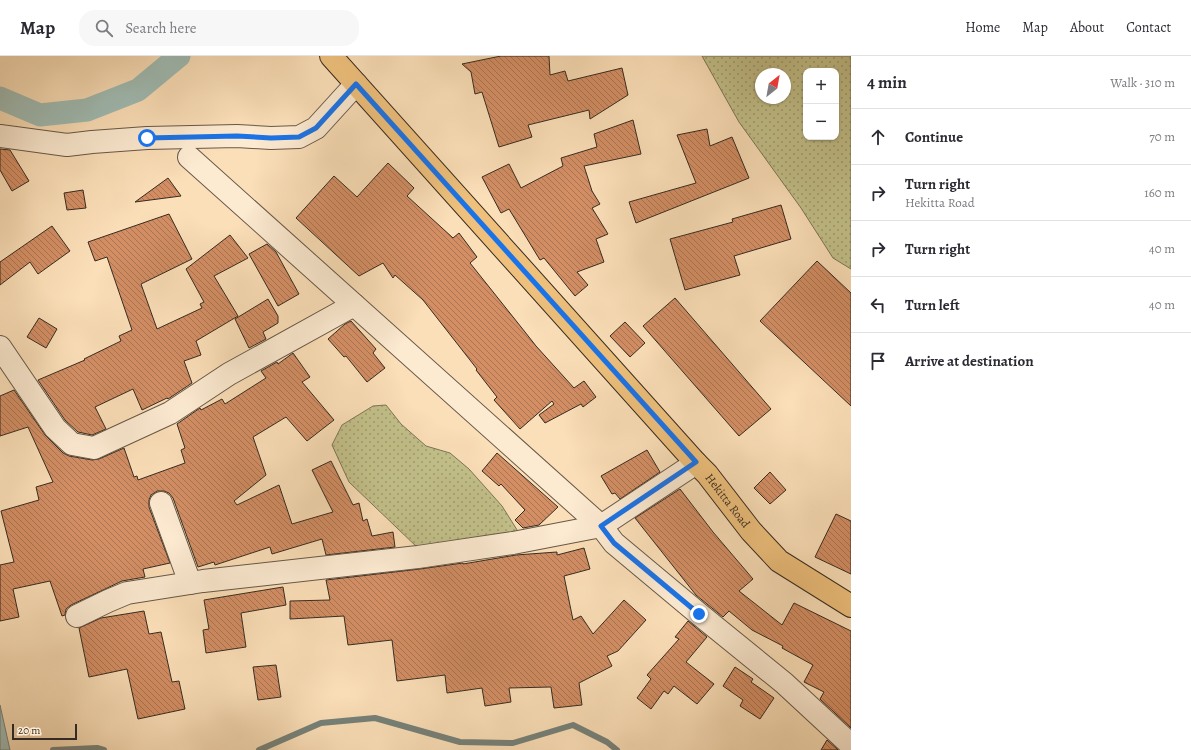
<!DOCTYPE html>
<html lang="en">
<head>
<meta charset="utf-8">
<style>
  :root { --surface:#fff; --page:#f7f7f7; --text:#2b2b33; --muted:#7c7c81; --line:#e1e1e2 }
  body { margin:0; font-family:Alegreya,serif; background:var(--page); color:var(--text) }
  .controls { position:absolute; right:12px; top:12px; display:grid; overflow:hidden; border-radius:8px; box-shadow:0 1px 3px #0004 }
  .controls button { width:36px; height:36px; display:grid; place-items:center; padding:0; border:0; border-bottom:1px solid var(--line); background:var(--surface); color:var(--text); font:20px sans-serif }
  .compass { position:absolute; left:755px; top:12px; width:36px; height:36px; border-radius:50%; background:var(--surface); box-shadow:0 1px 3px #0004; rotate:31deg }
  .scale { position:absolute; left:12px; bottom:10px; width:65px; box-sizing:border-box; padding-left:4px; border:2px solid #362b22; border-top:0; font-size:11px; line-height:14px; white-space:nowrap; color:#362b22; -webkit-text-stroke:3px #fcead1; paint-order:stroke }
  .stop { position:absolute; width:12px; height:12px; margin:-9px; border:3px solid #1a73e8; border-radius:50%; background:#fff }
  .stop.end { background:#1a73e8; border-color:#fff; box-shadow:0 1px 4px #0008 }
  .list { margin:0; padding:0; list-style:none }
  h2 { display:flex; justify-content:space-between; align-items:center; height:52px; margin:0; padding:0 16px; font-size:17px }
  h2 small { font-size:13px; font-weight:400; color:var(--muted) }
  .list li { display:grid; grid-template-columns:26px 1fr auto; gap:12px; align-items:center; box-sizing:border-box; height:56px; padding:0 16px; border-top:1px solid var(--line) }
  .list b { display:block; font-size:15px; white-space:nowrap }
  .list p { margin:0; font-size:13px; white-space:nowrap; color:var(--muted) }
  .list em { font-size:13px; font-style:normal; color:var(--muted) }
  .icon { flex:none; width:22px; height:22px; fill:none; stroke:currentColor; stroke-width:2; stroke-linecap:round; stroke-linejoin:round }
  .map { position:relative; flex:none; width:851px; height:694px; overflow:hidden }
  header { display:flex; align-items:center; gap:24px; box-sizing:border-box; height:56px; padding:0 20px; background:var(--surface); border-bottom:1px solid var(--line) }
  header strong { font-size:19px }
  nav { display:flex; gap:22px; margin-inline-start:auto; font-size:14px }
  .search { width:280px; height:36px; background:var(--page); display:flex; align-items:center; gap:10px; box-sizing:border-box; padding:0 14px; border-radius:16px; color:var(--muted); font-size:15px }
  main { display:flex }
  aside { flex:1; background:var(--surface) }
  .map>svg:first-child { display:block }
  .grass { fill:url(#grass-dots); stroke:#7c7656; fill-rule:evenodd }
  .water { fill:#a0bcb4; stroke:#76827a }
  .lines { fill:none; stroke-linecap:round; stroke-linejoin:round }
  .stream { stroke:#76827a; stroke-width:6 }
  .canal { stroke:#a0bcb4; stroke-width:23 }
  .building { fill:url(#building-back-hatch); stroke:#362b22 }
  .minor-casing { stroke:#675848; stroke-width:24 }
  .major-casing { stroke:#362b22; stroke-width:24 }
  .minor { stroke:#fcead1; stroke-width:22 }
  .major { stroke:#eec07c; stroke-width:22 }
  .route { stroke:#1a73e8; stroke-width:5 }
  .labels { text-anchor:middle; stroke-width:3; stroke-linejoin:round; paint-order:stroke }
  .street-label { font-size:12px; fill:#362b22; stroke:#fcead1 }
</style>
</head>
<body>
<header>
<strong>Map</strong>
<div class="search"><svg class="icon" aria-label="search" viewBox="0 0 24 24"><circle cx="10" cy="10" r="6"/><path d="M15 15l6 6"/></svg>Search here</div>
<nav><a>Home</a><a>Map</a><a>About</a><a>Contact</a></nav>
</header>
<main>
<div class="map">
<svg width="851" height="694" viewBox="0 0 851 694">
  <defs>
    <pattern id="grass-dots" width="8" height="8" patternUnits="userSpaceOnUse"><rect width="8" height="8" fill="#c3c18b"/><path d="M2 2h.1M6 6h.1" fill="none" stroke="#9f9d71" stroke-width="1.8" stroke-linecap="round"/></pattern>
    <pattern id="building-back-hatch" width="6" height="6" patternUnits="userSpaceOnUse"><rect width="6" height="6" fill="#d38e64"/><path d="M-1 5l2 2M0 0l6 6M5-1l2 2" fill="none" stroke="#ac7452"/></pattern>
  </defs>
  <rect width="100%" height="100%" fill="#fbdfb8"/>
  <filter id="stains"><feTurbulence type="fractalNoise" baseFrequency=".005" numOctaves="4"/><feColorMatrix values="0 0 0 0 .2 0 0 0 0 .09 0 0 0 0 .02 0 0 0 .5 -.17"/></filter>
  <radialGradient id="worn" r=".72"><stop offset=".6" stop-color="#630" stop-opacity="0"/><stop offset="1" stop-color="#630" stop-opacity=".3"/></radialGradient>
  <g class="grass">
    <path d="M 702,0 L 851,0 L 851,213 L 833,202 L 801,152 L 739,66 ZM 806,15 L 836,15 L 836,81 L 806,81 ZM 761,18 L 785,18 L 785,42 L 761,42 Z"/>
    <polygon points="386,349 401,368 426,390 450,397 469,413 502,450 519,477 419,493 349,426 332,389 342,369 373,350"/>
  </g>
  <polygon class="water" points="0,649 10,694 0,694"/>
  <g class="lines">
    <g class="stream">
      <polyline points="53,694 97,692 104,694"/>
      <polyline points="259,694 321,667 375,662 460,686 513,687 573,669 607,686 617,694"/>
    </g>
    <polyline class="canal" points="0,42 40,59 87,54 138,34 179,0"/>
  </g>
  <g class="building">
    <polygon points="501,0 549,0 550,19 565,15 568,25 622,12 628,39 590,63 589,54 528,69 532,81 499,91 482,36 475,38 471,16 462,8"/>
    <polygon points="633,64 641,98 584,110 592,135 600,148 592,152 608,178 596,183 604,206 577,216 588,229 575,240 544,202 540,204 509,153 501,157 482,121 509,108 521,132 563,110 561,102 597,91 594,78"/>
    <polygon points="707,73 710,90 732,81 749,122 636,167 629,146 696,127 677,79"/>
    <polygon points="0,93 10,94 29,125 12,135 0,114"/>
    <polygon points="388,107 414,132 407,140 453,182 459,177 477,201 470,207 525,276 536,290 574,332 584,325 596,341 583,351 581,348 545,367 539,359 554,348 552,345 520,373 494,344 497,341 476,314 477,313 423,244 395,219 393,222 383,207 359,220 296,162 334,120 357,141"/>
    <polygon points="168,122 181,140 135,146"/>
    <polygon points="83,134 86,152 67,154 64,137"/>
    <polygon points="781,149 791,183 734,200 740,219 685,234 670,183 733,166 732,163"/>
    <polygon points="169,158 192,203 141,228 157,273 202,252 200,248 204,246 186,213 230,179 248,202 214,220 238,260 196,285 201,299 184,305 192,327 168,343 167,342 142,354 133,333 95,351 106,373 92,379 78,376 65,364 38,324 85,304 84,303 121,285 119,280 132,274 107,201 95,205 88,186"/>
    <polygon points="52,170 70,195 38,218 30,206 0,229 0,206"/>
    <polygon points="267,188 276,196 299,238 278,250 249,198"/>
    <polygon points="817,205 851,237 851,350 760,265"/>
    <polygon points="675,242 771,353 739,380 643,270"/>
    <polygon points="268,243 278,260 278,267 263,276 266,283 249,292 235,263"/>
    <polygon points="39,262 57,273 46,292 27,281"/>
    <polygon points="351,265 376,293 373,297 385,312 367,326 346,300 344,301 328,283 345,268"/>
    <polygon points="625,266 645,287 630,301 610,280"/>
    <polygon points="293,297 310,321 302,326 334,364 307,385 286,361 253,381 266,419 234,445 237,449 279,429 292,468 333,456 312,414 331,405 353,449 359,447 363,465 367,463 372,480 393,476 395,491 326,499 322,483 272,498 270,491 215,509 214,506 198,511 173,442 169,437 164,435 157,435 151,439 149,444 149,451 170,507 143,513 145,521 122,525 103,534 71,549 66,553 65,559 62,560 50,525 13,533 19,561 0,565 0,509 14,506 1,455 39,444 36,431 53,426 28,371 0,380 0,340 14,334 45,379 63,397 69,400 92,404 99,403 124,392 134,421 137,420 138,424 185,407 181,394 185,392 177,368 200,352 201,354 222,343 225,348 266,322 261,315 277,306 278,308"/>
    <polygon points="647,394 660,416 620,443 615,437 612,438 601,420"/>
    <polygon points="497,397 558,451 539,469 523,472 515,464 525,454 501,428 499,430 482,415"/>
    <polygon points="770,416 786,434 770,448 754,432"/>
    <polygon points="680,433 713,476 753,523 739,535 782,569 794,547 851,575 851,672 820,643 824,636 804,626 813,609 782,592 783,590 752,574 729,555 723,561 707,548 696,539 635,462"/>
    <polygon points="836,458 851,465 851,518 815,501"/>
    <polygon points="584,492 590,513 564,520 573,564 581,560 593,578 624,544 646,564 618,595 607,600 612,610 579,627 582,649 554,652 551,631 509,632 511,646 485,650 482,632 447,637 445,619 397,625 392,584 348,589 344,560 290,563 290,545 330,544 326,524 420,513 463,507 463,508 516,499 557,496 557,499"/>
    <polygon points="283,531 286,549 241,557 246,591 206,597 203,574 209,573 204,544"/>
    <polygon points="144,555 149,578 161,576 172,626 179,625 185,653 138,663 127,613 89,621 79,572 101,562"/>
    <polygon points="688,565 707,581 686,606 714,628 697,648 674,630 668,638 664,635 651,653 637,642 651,623 647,619 679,583 675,581"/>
    <polygon points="276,609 281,641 258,644 253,611"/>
    <polygon points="735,611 753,623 751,626 774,642 760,663 740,650 743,644 723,630"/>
    <polygon points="827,684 838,694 821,694"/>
  </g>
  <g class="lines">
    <g class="minor-casing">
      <g id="minor">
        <polyline points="0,80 67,89 92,86 147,82 237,80 271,82 299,81 316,72 356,28"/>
        <polyline points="189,101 601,470 614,487 699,558 784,627 851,689"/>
        <polyline points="0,291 55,372 72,388 94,392 170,357 229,318 354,249"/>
        <polyline points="161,447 190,527"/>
        <polyline points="77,560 108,545 127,537 203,525 418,501 513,487 601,470 696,407"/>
      </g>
    </g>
    <g class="major-casing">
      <g id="major">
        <path id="s1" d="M 331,0 L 696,407 L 707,418 L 751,475 L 779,505 L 851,550"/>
      </g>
    </g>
    <use href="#minor" class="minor"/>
    <use href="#major" class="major"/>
  </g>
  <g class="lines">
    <polyline class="route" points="147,82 237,80 271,82 299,81 316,72 356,28 696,406 601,470 614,487 699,558"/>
  </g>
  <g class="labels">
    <g class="street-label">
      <text dy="4" stroke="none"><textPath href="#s1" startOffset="596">Hekitta Road</textPath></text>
    </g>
  </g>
  <rect width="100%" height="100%" filter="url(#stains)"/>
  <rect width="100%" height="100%" fill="url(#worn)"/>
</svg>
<div class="controls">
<button>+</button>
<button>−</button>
</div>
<svg class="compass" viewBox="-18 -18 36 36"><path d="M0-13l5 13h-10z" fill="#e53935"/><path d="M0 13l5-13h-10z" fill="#7c7c81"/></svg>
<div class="scale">20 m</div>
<div class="stop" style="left:147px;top:82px"></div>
<div class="stop end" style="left:699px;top:558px"></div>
</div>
<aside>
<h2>4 min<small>Walk · 310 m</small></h2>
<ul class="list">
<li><svg class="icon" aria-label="ahead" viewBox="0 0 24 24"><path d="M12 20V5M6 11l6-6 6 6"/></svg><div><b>Continue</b></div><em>70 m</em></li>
<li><svg class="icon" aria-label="right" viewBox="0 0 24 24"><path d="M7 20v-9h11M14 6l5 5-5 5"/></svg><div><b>Turn right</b><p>Hekitta Road</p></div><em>160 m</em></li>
<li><svg class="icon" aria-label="right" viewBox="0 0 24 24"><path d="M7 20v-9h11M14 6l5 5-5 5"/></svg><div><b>Turn right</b></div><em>40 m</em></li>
<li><svg class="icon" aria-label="left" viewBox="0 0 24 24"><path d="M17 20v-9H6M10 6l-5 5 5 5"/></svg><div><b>Turn left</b></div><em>40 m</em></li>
<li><svg class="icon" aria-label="arrive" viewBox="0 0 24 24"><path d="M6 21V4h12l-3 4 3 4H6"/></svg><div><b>Arrive at destination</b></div></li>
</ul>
</aside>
</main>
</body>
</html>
